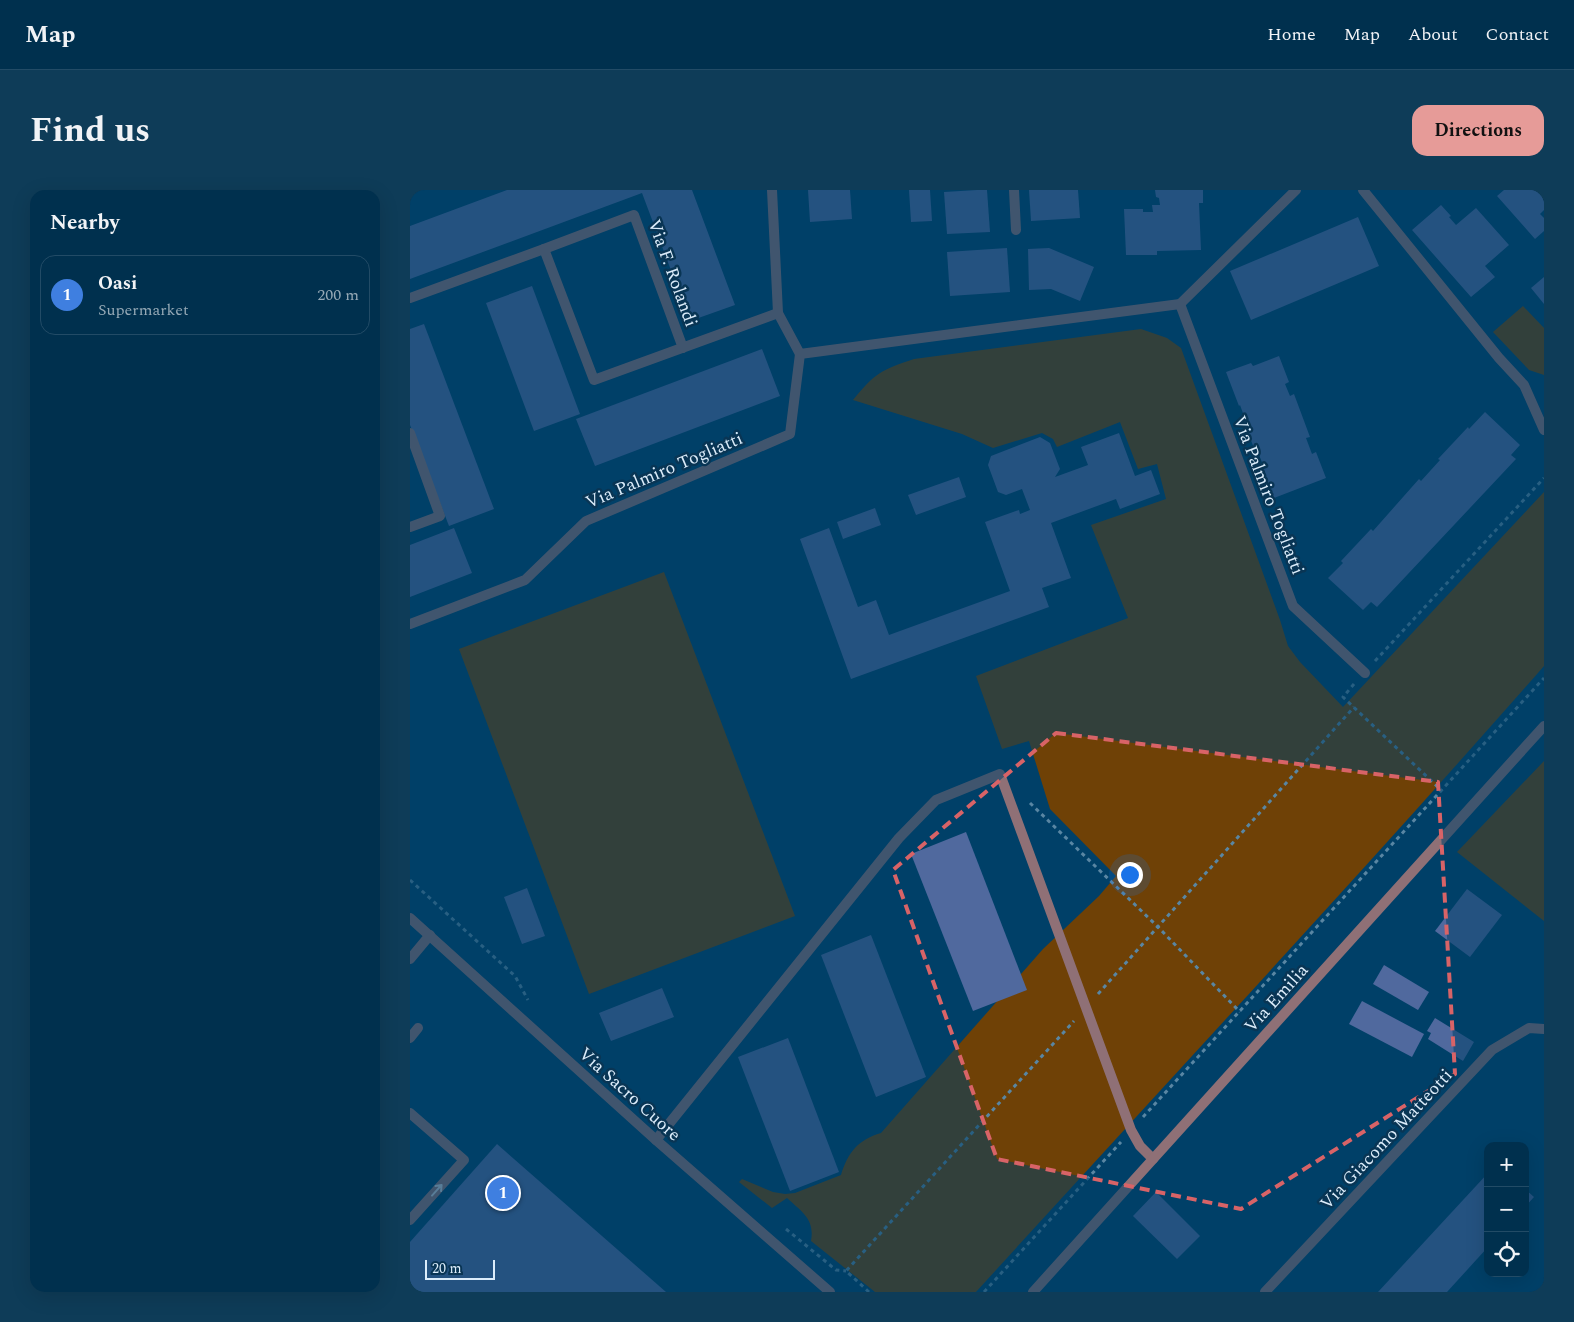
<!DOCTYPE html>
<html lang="en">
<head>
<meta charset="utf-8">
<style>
  :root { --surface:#00304e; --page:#0e3c58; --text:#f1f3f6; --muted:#95a9b6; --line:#224b66; --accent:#e69b98 }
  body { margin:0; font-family:Spectral,serif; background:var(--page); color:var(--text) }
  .controls { position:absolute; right:15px; bottom:15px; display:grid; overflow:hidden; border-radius:10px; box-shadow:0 5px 20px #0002 }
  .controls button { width:45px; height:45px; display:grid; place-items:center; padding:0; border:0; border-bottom:1px solid var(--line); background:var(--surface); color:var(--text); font:25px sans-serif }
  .scale { position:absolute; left:15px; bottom:12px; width:70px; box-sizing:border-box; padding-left:5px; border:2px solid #dbecfa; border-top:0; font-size:14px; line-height:18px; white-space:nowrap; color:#dbecfa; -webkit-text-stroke:4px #093554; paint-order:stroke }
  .you { position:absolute; left:719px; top:684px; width:18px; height:18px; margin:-12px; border:4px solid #fff; border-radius:50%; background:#1a73e8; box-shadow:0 0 0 8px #1a73e833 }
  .badge { display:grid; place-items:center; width:32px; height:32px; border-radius:50%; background:var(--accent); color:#fff; font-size:16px; font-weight:700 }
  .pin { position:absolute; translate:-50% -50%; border:2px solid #fff; box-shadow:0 1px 5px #0006 }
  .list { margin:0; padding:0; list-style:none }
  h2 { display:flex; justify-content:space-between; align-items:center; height:65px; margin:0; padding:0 20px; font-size:21px }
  h2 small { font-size:16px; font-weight:400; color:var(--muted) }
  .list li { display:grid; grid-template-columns:32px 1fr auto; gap:15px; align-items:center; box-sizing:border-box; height:80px; margin:0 10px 10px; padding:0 10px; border:1px solid var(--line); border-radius:15px }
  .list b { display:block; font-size:19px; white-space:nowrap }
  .list p { margin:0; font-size:16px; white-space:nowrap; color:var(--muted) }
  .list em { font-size:16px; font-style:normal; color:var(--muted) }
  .icon { flex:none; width:28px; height:28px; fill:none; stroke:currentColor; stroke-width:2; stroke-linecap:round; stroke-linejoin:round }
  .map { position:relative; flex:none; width:1134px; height:1102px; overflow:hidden; border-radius:15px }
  header { display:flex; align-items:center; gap:30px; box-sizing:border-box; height:70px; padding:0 25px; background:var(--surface); border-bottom:1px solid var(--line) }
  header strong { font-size:24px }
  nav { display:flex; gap:28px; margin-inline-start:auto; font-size:18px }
  .intro { display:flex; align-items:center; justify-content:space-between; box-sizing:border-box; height:120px; padding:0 30px }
  h1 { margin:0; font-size:35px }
  .button { padding:12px 22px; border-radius:15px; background:var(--accent); color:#111; font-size:18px; font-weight:700 }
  main { display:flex; gap:30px; padding:0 30px }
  aside { flex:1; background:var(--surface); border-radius:15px; box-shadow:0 5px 20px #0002 }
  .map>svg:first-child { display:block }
  .green { fill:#6f4106 }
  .building { fill:#50699e }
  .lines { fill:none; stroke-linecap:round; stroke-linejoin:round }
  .path { stroke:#5986a3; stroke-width:3; stroke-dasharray:4 4; stroke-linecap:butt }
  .service { stroke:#8f7076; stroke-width:10 }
  .minor { stroke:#8f7076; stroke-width:10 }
  .tertiary { stroke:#8f7076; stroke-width:10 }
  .oneway { stroke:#c4c7d2 }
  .marked { fill:none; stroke:#d86367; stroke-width:4; stroke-dasharray:10 6; stroke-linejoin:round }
  .labels { text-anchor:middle; stroke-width:5; stroke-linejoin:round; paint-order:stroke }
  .street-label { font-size:18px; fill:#dbecfa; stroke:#093554 }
</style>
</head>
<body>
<header>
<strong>Map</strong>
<nav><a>Home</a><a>Map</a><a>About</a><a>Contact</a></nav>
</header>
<div class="intro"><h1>Find us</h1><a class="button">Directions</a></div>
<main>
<aside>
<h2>Nearby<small></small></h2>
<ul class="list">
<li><span class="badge" style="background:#3f7fe0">1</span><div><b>Oasi</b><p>Supermarket</p></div><em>200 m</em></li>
</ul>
</aside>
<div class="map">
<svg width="1134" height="1102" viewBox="0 0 1134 1102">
  <rect width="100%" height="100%" fill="#004068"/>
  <g class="green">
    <polygon points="1113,116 1134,138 1134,185 1119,180 1083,142"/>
    <path d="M 731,139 L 757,148 L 771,158 L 870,430 L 878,456 L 890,472 L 933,517 L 1134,302 L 1134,476 C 948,688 756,893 566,1102 L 465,1102 L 401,1051 C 405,1029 392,1022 377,1008 L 362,1018 L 329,992 L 332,989 L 363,1002 L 375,1004 L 385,1003 L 431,985 C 438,962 448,950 471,943 L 633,759 L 689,706 L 706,686 L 640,619 L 619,551 L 592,559 L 566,486 L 718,428 L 681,335 L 756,309 L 747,274 L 728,279 L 710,232 L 647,257 L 643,249 L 632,243 L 583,258 L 552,244 L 443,210 C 465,183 471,180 504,169 Z"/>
    <polygon points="254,382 385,726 179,804 49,459"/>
    <polygon points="1134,571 1134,731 1047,662"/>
  </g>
  <g class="building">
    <polygon points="97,0 282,0 325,115 280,131 232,3 0,89 0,36"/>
    <polygon points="398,0 440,0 442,29 400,32"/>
    <polygon points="499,0 520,0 522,31 501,32"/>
    <polygon points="567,0 577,0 580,42 537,44 534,2"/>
    <polygon points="619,0 668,0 670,28 621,31"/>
    <polygon points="745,0 793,0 793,13 789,13 791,60 747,61 747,65 716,65 714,19 733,19 733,22 743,22 742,15 750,15 749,8 746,7"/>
    <polygon points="1094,0 1134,0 1134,20 1130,24 1134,28 1134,41 1125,49 1087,6"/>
    <polygon points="1031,15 1041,26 1039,27 1046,35 1066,18 1099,55 1075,76 1085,87 1061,107 1002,40"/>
    <polygon points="948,27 969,76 841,130 820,81"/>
    <polygon points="597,58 600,102 540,106 537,62"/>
    <polygon points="639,58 684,77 670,111 641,99 619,100 618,59"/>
    <polygon points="1134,87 1134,114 1121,98"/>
    <polygon points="122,96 170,224 124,241 76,113"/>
    <polygon points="14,134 84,319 39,336 0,235 0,139"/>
    <polygon points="352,159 370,206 185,276 166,229"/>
    <polygon points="869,166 879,192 875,194 880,206 884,204 900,247 896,248 902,264 906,262 916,288 864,308 852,277 854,277 849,265 847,266 832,227 834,226 830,215 829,216 816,182 841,173 843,176"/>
    <polygon points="1075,222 1110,255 1101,265 1106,269 967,417 961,412 953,420 918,388 933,373 931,371 961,339 963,341 1009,289 1011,291 1030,270 1028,269 1058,237 1059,239"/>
    <polygon points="709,243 725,286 741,280 750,304 710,319 706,309 641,333 661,388 632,398 639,417 441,489 390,349 419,338 448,417 466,410 479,445 600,401 575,332 609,320 610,324 620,320 612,299 596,305 588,302 578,275 581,266 630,247 640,253 650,279 645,287 678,275 671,257"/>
    <polygon points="549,287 556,307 506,325 498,305"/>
    <polygon points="465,318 471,335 433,349 427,332"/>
    <polygon points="44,338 62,383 0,407 0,355"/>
    <polygon points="556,642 617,800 563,821 501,664"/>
    <polygon points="117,698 135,746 112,754 94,707"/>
    <polygon points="1057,699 1092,725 1060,767 1025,741"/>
    <polygon points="461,745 516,887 466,907 411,765"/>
    <polygon points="974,775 1019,802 1008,820 963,794"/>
    <polygon points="252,798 264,827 201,851 189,823"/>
    <polygon points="952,811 1014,844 1002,867 939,834"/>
    <polygon points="1025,828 1064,852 1053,871 1018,849 1021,843 1017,841"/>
    <polygon points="378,848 429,982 380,1001 328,867"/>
    <polygon points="87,954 256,1102 0,1102 0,1052"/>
    <polygon points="1078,983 1078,1057 1037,1102 968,1102"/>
    <polygon points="1115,999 1124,1007 1115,1017"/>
    <polygon points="746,1002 790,1046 767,1069 723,1026"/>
  </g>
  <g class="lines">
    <g class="path">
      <polyline points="965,471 1134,288"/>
      <polyline points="944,494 933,507 1032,601"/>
      <polyline points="620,613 748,737 830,822"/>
      <polyline points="0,690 105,786 118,810"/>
      <polyline points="688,804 944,517"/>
      <polyline points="733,927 1134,488"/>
      <polyline points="376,1039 426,1080 436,1081"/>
      <polyline points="459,1102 436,1081 664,831"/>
      <polyline points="574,1102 711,952"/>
    </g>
    <g class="service">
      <polyline points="0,848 8,838"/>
      <polyline points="0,923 54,970 0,1030"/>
      <polyline points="246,950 489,648 526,610 590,584 721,940 730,956 743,969"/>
    </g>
    <g class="minor">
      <polyline points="362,0 368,123 390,164"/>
      <polyline points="604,0 606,40"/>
      <polyline points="953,0 1089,168 1114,195 1134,240"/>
      <polyline points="0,108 134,59"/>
      <polyline points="770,114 883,416 955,483"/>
      <polyline points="273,158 224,25 134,59 184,190 368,123"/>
      <polyline points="0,243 30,326 0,337"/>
      <polyline points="0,434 115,390 176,331 380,244 390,164 770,114 886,0"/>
      <polyline points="0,728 246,950 420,1102"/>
      <polyline points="0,769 20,745"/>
      <polyline points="855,1102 1082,860 1119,838 1134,839"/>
    </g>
    <polyline class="tertiary" points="623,1102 1134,536"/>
  </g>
  <defs><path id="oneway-shaft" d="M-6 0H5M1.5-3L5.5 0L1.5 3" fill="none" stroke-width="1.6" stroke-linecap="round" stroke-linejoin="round" transform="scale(1.25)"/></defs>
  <use class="oneway" href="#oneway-shaft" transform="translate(27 1000) rotate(-48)"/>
  <path d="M0 0H1134V1102H0ZM 646,543 L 1028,592 L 1045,884 L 831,1019 L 587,969 L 483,680 Z" fill="#004068" fill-opacity=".55" fill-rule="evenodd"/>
  <path class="marked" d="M 646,543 L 1028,592 L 1045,884 L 831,1019 L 587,969 L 483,680 Z"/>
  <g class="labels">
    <g class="street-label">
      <text transform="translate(263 83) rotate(70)" y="6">Via F. Rolandi</text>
      <text transform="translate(254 280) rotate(-23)" y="6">Via Palmiro Togliatti</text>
      <text transform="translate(859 305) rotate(69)" y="6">Via Palmiro Togliatti</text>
      <text transform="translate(866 808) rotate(-48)" y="6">Via Emilia</text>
      <text transform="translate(220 904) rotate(42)" y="6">Via Sacro Cuore</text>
      <text transform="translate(976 949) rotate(-47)" y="6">Via Giacomo Matteotti</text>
    </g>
  </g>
</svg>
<div class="controls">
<button>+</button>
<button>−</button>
<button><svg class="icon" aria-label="locate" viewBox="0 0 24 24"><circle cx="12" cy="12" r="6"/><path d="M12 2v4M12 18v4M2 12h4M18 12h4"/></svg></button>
</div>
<div class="scale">20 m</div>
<div class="you"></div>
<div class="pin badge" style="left:93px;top:1003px;background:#3f7fe0">1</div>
</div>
</main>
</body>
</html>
